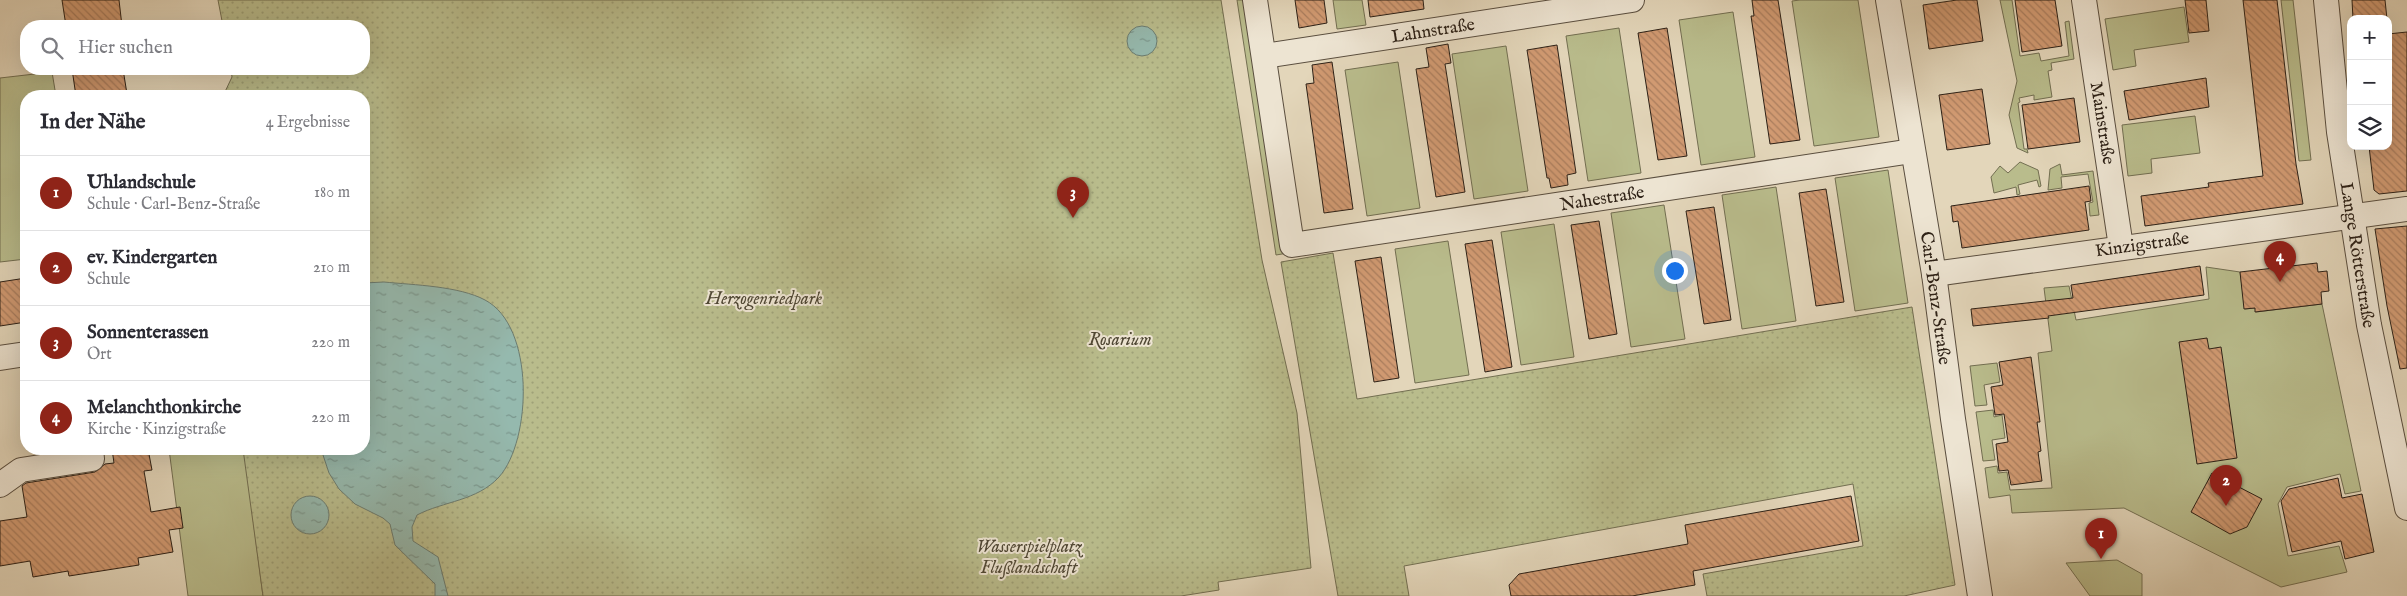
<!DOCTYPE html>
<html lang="de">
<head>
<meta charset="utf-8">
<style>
  :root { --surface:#fff; --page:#f7f7f7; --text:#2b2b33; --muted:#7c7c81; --line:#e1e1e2; --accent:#8f2418 }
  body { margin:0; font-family:"IM FELL English",serif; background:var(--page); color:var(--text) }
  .controls { position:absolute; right:15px; top:15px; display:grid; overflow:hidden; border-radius:10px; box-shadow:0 5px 20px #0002 }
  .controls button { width:45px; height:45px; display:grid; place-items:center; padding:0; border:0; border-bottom:1px solid var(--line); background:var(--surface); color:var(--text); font:25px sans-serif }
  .you { position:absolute; left:1674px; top:270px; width:18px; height:18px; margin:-12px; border:4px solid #fff; border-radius:50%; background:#1a73e8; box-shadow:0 0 0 8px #1a73e833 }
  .badge { display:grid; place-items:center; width:32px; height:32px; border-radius:50%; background:var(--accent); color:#fff; font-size:16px; font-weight:700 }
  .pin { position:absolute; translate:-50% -41px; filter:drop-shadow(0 1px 2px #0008) }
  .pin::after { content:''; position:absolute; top:26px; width:18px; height:15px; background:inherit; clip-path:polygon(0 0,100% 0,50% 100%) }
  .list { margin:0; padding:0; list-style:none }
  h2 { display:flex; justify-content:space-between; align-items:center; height:65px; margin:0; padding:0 20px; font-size:21px }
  h2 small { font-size:16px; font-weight:400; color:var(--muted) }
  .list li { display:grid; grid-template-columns:32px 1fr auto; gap:15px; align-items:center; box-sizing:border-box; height:75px; padding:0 20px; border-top:1px solid var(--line) }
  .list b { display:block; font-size:19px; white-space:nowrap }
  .list p { margin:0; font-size:16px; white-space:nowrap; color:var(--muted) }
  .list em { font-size:16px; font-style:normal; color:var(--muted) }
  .icon { flex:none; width:28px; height:28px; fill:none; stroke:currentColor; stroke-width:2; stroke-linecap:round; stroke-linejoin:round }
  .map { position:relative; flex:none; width:2407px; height:596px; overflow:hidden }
  .search { position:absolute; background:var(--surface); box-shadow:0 5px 20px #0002; left:20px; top:20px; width:350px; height:55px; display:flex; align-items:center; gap:12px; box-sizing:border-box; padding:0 18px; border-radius:20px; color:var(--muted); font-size:19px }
  .panel { position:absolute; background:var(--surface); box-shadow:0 5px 20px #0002; left:20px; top:90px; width:350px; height:365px; border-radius:20px }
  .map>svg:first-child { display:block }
  .green { fill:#b9bc8c; stroke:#726e51 }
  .park { fill:url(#park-dots); stroke:#726e51 }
  .water { fill:url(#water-ripples); stroke:#6b7c71 }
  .building { fill:url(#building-back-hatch); stroke:#2c2016 }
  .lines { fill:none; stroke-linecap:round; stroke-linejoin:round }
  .minor-casing { stroke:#5a4e3f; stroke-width:26 }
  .minor { stroke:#ede4d2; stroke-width:24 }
  .labels { text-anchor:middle; stroke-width:4; stroke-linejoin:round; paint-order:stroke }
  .street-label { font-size:18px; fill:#2c2016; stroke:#ede4d2 }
  .park-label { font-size:18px; font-style:italic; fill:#4f4734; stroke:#ede4d2 }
</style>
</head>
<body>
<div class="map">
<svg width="2407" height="596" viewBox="0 0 2407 596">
  <defs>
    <pattern id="park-dots" width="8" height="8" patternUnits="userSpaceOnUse" patternTransform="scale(1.25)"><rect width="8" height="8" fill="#b9bc8c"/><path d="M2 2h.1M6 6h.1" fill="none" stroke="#9fa178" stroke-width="1.8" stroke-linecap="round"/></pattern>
    <pattern id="water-ripples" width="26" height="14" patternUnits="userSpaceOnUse" patternTransform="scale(1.25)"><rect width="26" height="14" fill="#95b9ae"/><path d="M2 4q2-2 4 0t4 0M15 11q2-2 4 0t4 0" fill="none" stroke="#7a968d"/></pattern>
    <pattern id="building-back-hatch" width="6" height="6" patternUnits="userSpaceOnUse" patternTransform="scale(1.25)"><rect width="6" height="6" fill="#d19a72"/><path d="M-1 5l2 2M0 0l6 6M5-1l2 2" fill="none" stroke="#aa7d5d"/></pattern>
  </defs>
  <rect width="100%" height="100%" fill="#e3d6ba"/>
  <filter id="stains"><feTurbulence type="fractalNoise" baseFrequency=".004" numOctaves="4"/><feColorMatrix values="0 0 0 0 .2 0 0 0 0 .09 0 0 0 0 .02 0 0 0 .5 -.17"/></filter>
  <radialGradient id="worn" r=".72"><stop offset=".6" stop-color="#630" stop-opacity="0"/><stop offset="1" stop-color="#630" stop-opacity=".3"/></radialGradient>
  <g class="green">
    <polygon points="1237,0 1248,0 1288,253 1276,255"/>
    <polygon points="1333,0 1362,0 1366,25 1337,29"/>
    <polygon points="1800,0 1858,0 1879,137 1814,146 1792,1"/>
    <polygon points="2000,0 2012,0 2020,56 2039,53 2041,61 2069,56 2065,22 2069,21 2074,59 2051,63 2052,70 2048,71 2052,97 2034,100 2034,95 2019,98 2020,102 2018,103 2024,149 2027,149 2028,153 2017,148 2009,115 2017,81"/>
    <polygon points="2281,0 2293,0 2311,160 2299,161"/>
    <polygon points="2184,7 2189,42 2134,50 2136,66 2113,70 2105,19"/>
    <polygon points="1733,12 1755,157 1701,165 1679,20"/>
    <polygon points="1619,28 1641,173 1588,181 1566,36"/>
    <polygon points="1506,46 1528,191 1474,199 1452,54"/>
    <polygon points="1398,62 1420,208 1367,216 1345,70"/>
    <polygon points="52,72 56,96 26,96 26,259 0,262 0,78"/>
    <polygon points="2195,116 2200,153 2151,159 2152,173 2128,176 2122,125"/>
    <polygon points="2020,162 2038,170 2041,186 2039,187 2037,180 2018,185 2020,194 2017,195 2016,187 1994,193 1991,177 2000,166 2008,173"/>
    <polygon points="2060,164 2062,175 2093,171 2099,215 2090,216 2089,203 2093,202 2088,174 2061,177 2062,188 2048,190 2050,169"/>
    <polygon points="1888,170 1908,303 1855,311 1835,178"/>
    <polygon points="1776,187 1796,321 1742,329 1722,195"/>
    <polygon points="1664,205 1685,339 1631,347 1611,213"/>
    <polygon points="1554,224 1574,357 1521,365 1501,232"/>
    <polygon points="1448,241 1469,375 1415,383 1395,249"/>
    <polygon points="2206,267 2240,272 2245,309 2255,308 2256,312 2322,304 2361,491 2345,494 2340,474 2287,487 2278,504 2288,556 2339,546 2347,572 2281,587 2124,508 2012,513 2010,495 1989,498 1985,468 1997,466 1998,473 2007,472 2010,490 2052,488 2038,353 2052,351 2044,288 2069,286 2076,320 2209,299"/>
    <polygon points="1997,363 2000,382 1984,385 1987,405 1975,406 1970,366"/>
    <polygon points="1993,410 1994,417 2002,415 2005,438 1992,440 1995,460 1983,461 1976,412"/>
    <polygon points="169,449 244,449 263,596 188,596"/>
    <polygon points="2117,560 2142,574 2142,596 2090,596 2066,563"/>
  </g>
  <g class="park">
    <polygon points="218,0 1221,0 1262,260 1297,413 1311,568 1218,582 1219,590 1181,596 263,596 243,449 364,449 364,96 223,96 232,77 231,69 364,69 364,26 223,26"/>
    <polygon points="1333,253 1357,399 1912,307 1955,585 1904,596 1707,596 1703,574 1863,546 1853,484 1404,566 1409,596 1338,596 1281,262"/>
  </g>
  <g class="water">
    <circle cx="1142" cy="41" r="15"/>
    <path d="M 384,282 C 414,285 459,286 485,300 C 535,326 532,440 499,477 C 477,501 444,501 417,515 L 412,527 L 413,541 L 438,557 L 448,596 L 435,596 L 435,584 L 395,545 L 390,524 L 383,518 L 355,504 L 339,489 L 329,473 L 321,449 L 364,449 L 364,283 Z"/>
    <circle cx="310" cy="515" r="19"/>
  </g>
  <g class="building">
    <polygon points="62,0 119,0 122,26 66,26"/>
    <polygon points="1295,0 1324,0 1327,23 1299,28"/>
    <polygon points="1368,0 1423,0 1424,9 1370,17"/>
    <polygon points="1752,0 1778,0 1800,140 1770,144 1751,16 1754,16"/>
    <polygon points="1957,0 1977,0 1983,41 1929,49 1923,5"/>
    <polygon points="2015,0 2055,0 2062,46 2022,52"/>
    <polygon points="2185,0 2206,0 2209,31 2189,33"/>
    <polygon points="2243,0 2277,0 2296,164 2303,204 2145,226 2141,196 2209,187 2208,183 2263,176"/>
    <polygon points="2352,0 2385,0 2387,19 2353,19"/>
    <polygon points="1667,28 1687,156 1658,160 1638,33"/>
    <polygon points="2407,32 2407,191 2379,194 2374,190 2369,146 2388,146 2388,34"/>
    <polygon points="1448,44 1451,63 1445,64 1465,192 1436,197 1416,69 1429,67 1426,48"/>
    <polygon points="1557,45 1576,173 1567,175 1568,185 1551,188 1549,178 1547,178 1527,50"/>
    <polygon points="1332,62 1353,209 1324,213 1306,84 1314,83 1312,65"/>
    <polygon points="72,69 123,69 127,94 76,96"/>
    <polygon points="2206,78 2209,107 2129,120 2124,91"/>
    <polygon points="1982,89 1990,144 1947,150 1939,95"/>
    <polygon points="2074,98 2080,142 2028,149 2022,105"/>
    <polygon points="2089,186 2091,201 2085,202 2089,230 1962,248 1958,221 1953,222 1951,206"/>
    <polygon points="1826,189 1844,302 1816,306 1799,193"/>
    <polygon points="1714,207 1731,320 1704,324 1686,211"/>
    <polygon points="1599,221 1617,334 1589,339 1571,225"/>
    <polygon points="2407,226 2407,368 2400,369 2387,306 2375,229"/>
    <polygon points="1492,240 1512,367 1485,372 1465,244"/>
    <polygon points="1381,257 1399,378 1374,382 1355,261"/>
    <polygon points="2317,263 2318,272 2327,271 2329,291 2321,292 2322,304 2255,312 2255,308 2244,309 2240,272"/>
    <polygon points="2200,266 2204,295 2048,316 2049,318 1973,326 1971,309 2073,298 2071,285"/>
    <polygon points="26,278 26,322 0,326 0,282"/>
    <polygon points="2207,338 2209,349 2221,347 2237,458 2197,464 2179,342"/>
    <polygon points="2031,357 2040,422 2037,422 2041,451 2038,452 2042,481 2011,485 2008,470 1999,471 1996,444 2008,442 2004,414 1995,415 1991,387 2003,385 1999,362"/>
    <polygon points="112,449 148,449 152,470 144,471 151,512 180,507 183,528 169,530 173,552 138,558 139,565 69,576 68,571 33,577 30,561 0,566 0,521 27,517 22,486 26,483 95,472 105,464 114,463"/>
    <polygon points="2212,473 2262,499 2247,527 2230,534 2191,512"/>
    <polygon points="2338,478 2342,498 2362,494 2374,552 2345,559 2341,541 2292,552 2281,501 2289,489"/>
    <polygon points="1851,496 1859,541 1693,571 1695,585 1632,596 1511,596 1509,585 1519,574 1688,544 1685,525"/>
  </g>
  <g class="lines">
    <g class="minor-casing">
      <g id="minor">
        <polyline points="1255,0 1292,245 1912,151"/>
        <polyline points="1888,0 1934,274 1953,419 1980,596"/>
        <polyline points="2084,0 2121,247"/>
        <polyline points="2326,0 2339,132 2369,325 2407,508"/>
        <polyline points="1264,56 1632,0"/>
        <polyline points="1934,274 2407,209"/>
        <polyline points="0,358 26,354"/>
        <polyline points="0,485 21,470 92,459 91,449"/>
      </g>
    </g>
    <use href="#minor" class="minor"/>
  </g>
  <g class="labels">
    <g class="street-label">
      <text transform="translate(1433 30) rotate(-9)" y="6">Lahnstraße</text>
      <text transform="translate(2103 123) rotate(81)" y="6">Mainstraße</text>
      <text transform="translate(1602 198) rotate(-9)" y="6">Nahestraße</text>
      <text transform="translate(2142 244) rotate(-8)" y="6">Kinzigstraße</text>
      <text transform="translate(2358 255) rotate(81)" y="6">Lange Rötterstraße</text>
      <text transform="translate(1936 298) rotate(82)" y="6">Carl-Benz-Straße</text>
    </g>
    <g class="park-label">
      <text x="764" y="304">Herzogenriedpark</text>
      <text x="1120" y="345">Rosarium</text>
      <text x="1029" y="552">Wasserspielplatz<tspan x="1029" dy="21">Flußlandschaft</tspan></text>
    </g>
  </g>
  <rect width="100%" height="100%" filter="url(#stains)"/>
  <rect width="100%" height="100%" fill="url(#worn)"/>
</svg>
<div class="controls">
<button>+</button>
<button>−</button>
<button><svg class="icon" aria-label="layers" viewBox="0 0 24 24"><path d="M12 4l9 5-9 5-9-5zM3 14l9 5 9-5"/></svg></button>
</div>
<div class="you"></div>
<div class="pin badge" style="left:2101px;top:559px">1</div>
<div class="pin badge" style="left:2226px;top:506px">2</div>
<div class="pin badge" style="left:1073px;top:218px">3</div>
<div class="pin badge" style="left:2280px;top:282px">4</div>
<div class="search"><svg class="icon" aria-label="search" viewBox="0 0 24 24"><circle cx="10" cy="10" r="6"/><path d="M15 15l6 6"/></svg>Hier suchen</div>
<section class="panel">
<h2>In der Nähe<small>4 Ergebnisse</small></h2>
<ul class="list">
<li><span class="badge">1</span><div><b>Uhlandschule</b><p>Schule · Carl-Benz-Straße</p></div><em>180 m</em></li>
<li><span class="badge">2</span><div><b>ev. Kindergarten</b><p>Schule</p></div><em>210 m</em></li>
<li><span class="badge">3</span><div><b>Sonnenterassen</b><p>Ort</p></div><em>220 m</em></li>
<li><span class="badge">4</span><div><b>Melanchthonkirche</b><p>Kirche · Kinzigstraße</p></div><em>220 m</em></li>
</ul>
</section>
</div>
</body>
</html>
